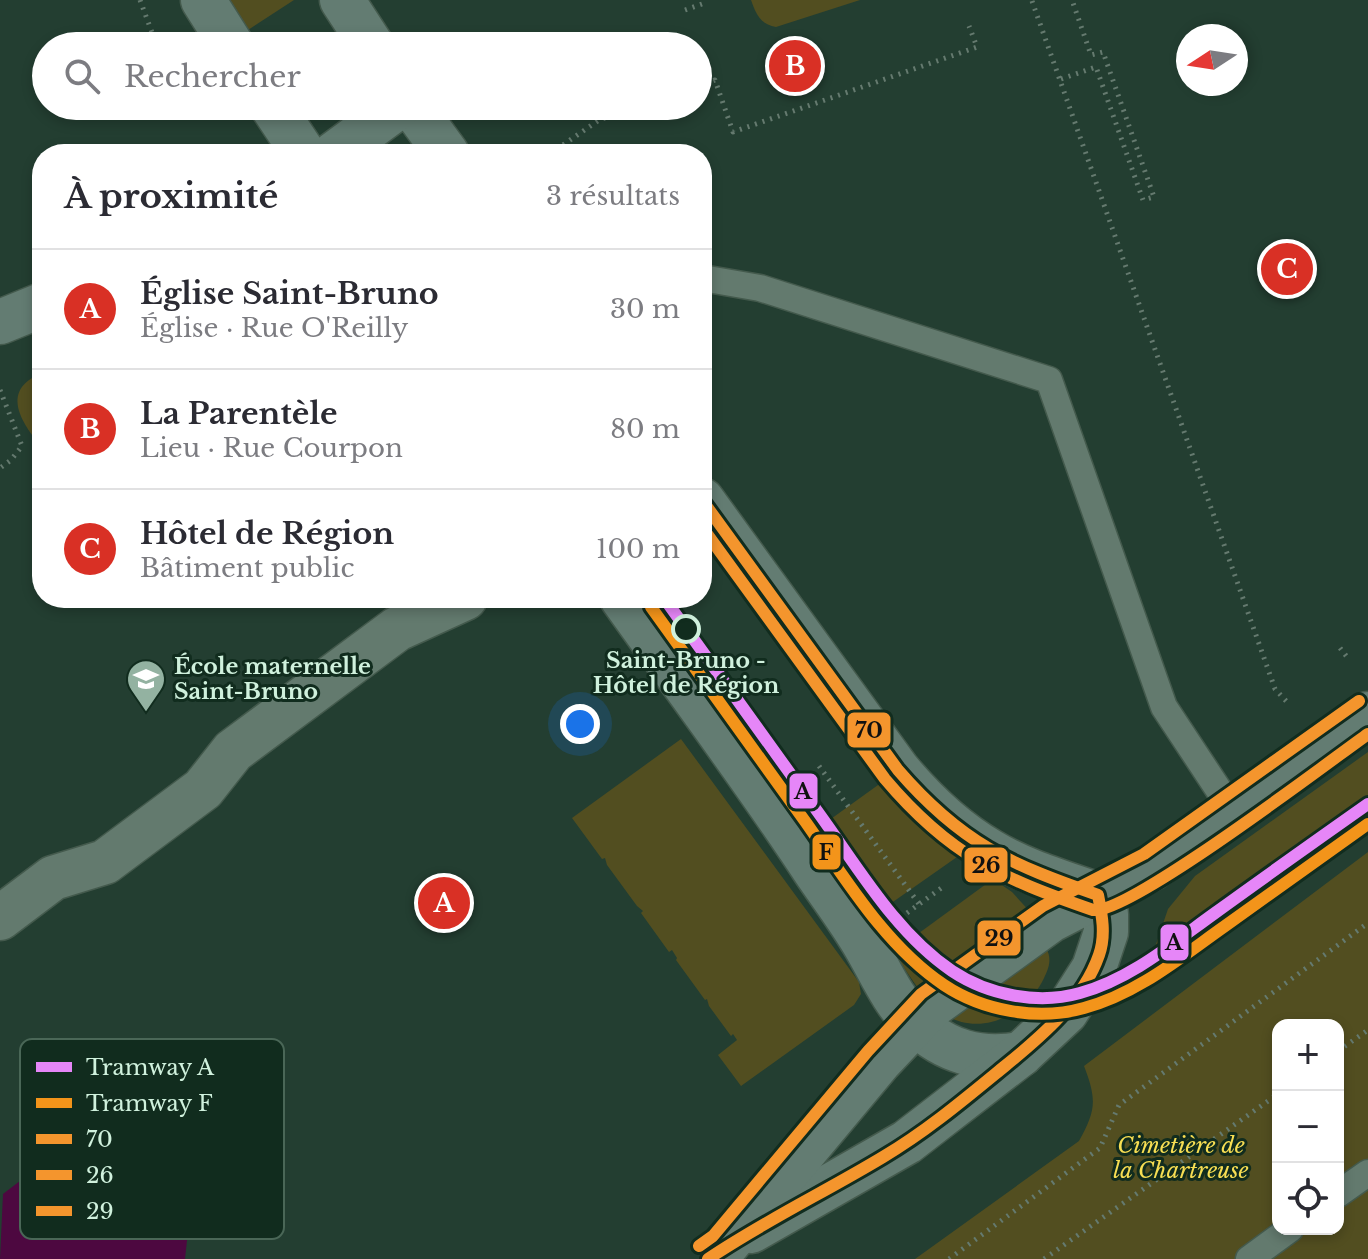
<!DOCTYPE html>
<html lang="fr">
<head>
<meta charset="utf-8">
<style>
  :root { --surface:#fff; --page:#f2f2f3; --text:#2b2b33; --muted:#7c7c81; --line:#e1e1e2; --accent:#d93025 }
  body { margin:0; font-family:"Libre Baskerville",serif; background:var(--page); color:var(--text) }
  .controls { position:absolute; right:24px; bottom:24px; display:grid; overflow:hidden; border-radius:16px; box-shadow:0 4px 12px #0003 }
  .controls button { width:72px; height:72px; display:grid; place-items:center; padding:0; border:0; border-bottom:2px solid var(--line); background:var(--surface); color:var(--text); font:40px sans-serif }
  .compass { position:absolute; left:1176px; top:24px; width:72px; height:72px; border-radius:50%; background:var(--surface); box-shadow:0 4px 12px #0003; rotate:258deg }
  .you { position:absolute; left:580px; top:724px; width:28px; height:28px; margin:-20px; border:6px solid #fff; border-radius:50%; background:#1a73e8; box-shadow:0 0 0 12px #1a73e833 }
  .badge { display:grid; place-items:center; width:52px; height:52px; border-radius:50%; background:var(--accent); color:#fff; font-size:26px; font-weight:700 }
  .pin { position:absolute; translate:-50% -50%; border:4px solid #fff; box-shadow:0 2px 8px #0006 }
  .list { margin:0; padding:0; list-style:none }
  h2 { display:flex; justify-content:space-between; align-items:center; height:104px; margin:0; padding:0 32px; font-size:34px }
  h2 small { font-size:26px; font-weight:400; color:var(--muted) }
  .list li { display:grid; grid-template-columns:52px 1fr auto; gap:24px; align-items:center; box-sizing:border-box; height:120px; padding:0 32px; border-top:2px solid var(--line) }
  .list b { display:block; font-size:30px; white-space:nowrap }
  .list p { margin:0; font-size:26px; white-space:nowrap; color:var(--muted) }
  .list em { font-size:26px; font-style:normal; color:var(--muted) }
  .icon { flex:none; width:44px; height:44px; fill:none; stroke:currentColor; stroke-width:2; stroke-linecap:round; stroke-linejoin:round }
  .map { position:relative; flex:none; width:1368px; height:1259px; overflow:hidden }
  .search { position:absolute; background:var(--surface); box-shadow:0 4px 12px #0003; left:32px; top:32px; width:680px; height:88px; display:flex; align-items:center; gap:20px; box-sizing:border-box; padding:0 28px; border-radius:44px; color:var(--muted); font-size:30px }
  .panel { position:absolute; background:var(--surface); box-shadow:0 4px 12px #0003; left:32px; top:144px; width:680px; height:464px; border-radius:32px }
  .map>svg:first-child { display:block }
  .green { fill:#524e20; fill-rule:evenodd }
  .water { fill:#4d0840 }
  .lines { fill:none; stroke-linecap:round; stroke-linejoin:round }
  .lane-casing { stroke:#445a4d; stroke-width:29 }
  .street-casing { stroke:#445a4d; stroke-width:47 }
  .secondary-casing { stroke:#445a4d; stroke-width:47 }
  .path { stroke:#657a6f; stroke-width:5; stroke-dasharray:2 6; stroke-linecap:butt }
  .lane { stroke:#637a6e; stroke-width:26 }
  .street { stroke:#637a6e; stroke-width:44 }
  .secondary { stroke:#637c72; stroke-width:44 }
  .bus-1-casing { stroke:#112c1e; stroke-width:18 }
  .bus-2-casing { stroke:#112c1e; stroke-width:18 }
  .bus-3-casing { stroke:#112c1e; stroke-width:18 }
  .bus-1 { stroke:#f4952d; stroke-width:12 }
  .bus-2 { stroke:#f4952d; stroke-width:12 }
  .bus-3 { stroke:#f4952d; stroke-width:12 }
  .tram-1-casing { stroke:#112c1e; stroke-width:18 }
  .tram-2-casing { stroke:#112c1e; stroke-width:18 }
  .tram-1 { stroke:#e686f8; stroke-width:12 }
  .tram-2 { stroke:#f3941a; stroke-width:12 }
  .stop-dot { fill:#112c1e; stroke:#d0f1dd; stroke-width:4 }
  .labels { text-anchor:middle; stroke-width:6; stroke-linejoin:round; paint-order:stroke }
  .stop-label { font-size:22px; font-weight:bold; fill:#d0f1dd; stroke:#112c1e }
  .poi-label { font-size:22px; font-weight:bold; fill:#d0f1dd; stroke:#112c1e; text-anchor:start }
  .park-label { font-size:22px; font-style:italic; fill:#f7de53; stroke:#112c1e }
  .key { fill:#112c1e; stroke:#4a6757; stroke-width:2 }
  .key-label { font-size:22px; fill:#d0f1dd }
  .line-badge { stroke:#112c1e; stroke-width:3 }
  .pale-badge-label { font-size:22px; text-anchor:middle; font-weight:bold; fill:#111 }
</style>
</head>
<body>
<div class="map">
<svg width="1368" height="1259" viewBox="0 0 1368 1259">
  <rect width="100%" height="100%" fill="#233e31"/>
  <g class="green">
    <polygon points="227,0 294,0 245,32"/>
    <path d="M 751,0 L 860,0 L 776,27 C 760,24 756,14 751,0 Z"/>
    <path d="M 42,373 L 42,448 C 20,421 0,390 42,373 Z"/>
    <polygon points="681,739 859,982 861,994 854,1005 741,1086 718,1055 737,1040 733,1034 731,1036 709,1006 707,999 705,1000 676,960 677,958 672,950 669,952 641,913 643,911 637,906 607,865 605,858 602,859 572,818"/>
    <polygon points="1368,752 1368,825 1183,959 1150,980 1151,959 1168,909 1195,876"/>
    <polygon points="885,780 916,819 957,857 870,918 810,834"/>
    <path d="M 1368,852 L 1368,1259 L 915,1259 L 1079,1141 C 1096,1110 1097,1100 1084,1066 ZM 1278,1025 L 1338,1025 L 1338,1229 L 1278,1229 Z"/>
    <polygon points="993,879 1012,892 1033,915 922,994 893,952"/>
    <path d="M 1046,948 C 1053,960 1048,970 1042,982 C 1024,1015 982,1036 947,1016 Z"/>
  </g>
  <polygon class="water" points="81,1134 150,1148 191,1203 185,1259 0,1259 3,1194"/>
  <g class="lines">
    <g class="lane-casing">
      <g id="lane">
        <polyline points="702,278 760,288 1049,380 1164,707 1232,810"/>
        <polyline points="1338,1194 1368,1173"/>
        <polyline points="1249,1259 1290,1229"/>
      </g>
    </g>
    <g class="street-casing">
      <polyline id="street" points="0,918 53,878 105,862 203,789 233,751 397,629 465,598"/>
    </g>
    <g class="secondary-casing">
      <g id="secondary">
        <polyline points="203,0 232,46"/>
        <polyline points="342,0 372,46"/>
        <polyline points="272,106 304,154"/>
        <polyline points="412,106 447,154"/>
        <polyline points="334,154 399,106"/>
        <polyline points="0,322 42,305"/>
        <path d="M 702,500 L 898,770 C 924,801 954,830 990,851 C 1023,871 1062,882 1098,895"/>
        <path d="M 622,598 C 687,689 754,778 815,871 C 832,896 851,921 866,947 C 881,973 893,1001 915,1023 C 946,1052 979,1061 1021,1054"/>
        <polyline points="751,1231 907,1142 1021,1054 1066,1012 1094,968 1106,932 1106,914 1098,895"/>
        <polyline points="724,1248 880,1061 932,1006 1051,920 1152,868 1368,714"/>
      </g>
    </g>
    <g class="path">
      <polyline points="140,0 157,46"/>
      <polyline points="1032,1 1275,689 1287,702"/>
      <polyline points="685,10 702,4"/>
      <polyline points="287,46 303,36"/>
      <polyline points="1061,79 1096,67 1143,200 1154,197 1103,52 1091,55 1072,0"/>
      <polyline points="698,85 715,80 733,132 977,47 969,26"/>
      <polyline points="178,106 179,109 222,116"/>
      <polyline points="595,106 599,120"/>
      <polyline points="550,154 599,120 638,106"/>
      <polyline points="0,390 22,446 11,460 0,468"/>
      <polyline points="1340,648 1347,657"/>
      <polyline points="819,766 919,904"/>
      <polyline points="907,913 944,886"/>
      <polyline points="1338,1051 1368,1030"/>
      <polyline points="949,1259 1100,1148 1119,1105 1368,923"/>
      <polyline points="1044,1259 1278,1094"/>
    </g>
    <use href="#lane" class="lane"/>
    <use href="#street" class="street"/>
    <use href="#secondary" class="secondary"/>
    <g class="bus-1-casing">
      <path id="bus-1" d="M 702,500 L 898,770 C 961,843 1009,864 1098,895 C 1102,915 1106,935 1099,955 C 1083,1001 1042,1036 1005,1066 C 966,1098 927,1131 883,1157 C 825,1192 764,1221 708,1259"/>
    </g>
    <g class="bus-2-casing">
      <path id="bus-2" d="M 702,527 L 885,779 C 950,856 1001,878 1093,910 C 1128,915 1327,763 1368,734"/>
    </g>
    <g class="bus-3-casing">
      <polyline id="bus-3" points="699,1246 713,1236 868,1051 921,994 1043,906 1144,854 1359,701"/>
    </g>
    <use href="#bus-1" class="bus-1"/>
    <use href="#bus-2" class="bus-2"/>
    <use href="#bus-3" class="bus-3"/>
    <g class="tram-1-casing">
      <path id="tram-1" d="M 664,598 C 716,670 768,742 820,815 C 859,869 896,933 952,971 C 988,995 1038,1005 1080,993 C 1131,979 1173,943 1215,913 C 1266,876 1317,840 1368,804"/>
    </g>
    <g class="tram-2-casing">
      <path id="tram-2" d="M 651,607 C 703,680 755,752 807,824 C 847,881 886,946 944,985 C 983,1011 1038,1021 1084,1008 C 1137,994 1181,957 1225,926 C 1272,892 1320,858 1368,824"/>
    </g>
    <use href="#tram-1" class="tram-1"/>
    <use href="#tram-2" class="tram-2"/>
  </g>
  <defs>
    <g id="school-pin" transform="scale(2)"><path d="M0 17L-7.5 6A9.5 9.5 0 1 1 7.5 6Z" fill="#93b2a1" stroke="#112c1e"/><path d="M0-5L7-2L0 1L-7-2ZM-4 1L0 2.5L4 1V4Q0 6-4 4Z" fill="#fff"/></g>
  </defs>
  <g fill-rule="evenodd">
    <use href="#school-pin" x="146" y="679"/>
  </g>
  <circle class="stop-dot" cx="686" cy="629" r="13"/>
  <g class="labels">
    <g class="stop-label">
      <text x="686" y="668">Saint-Bruno -<tspan x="686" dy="25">Hôtel de Région</tspan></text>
    </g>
    <g class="poi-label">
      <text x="174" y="674">École maternelle<tspan x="174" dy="25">Saint-Bruno</tspan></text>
    </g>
    <g class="park-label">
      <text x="1181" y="1153">Cimetière de<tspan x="1181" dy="25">la Chartreuse</tspan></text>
    </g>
  </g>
  <rect x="20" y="1039" width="264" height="200" rx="12" class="key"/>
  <rect x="36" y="1062" width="36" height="10" fill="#e686f8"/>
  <rect x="36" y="1098" width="36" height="10" fill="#f3941a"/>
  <rect x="36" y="1134" width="36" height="10" fill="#f4952d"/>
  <rect x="36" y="1170" width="36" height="10" fill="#f4952d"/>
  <rect x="36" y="1206" width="36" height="10" fill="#f4952d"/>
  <g class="key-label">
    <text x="86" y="1075">Tramway A</text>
    <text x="86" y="1111">Tramway F</text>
    <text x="86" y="1147">70</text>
    <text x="86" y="1183">26</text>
    <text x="86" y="1219">29</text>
  </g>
  <g class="line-badge">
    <rect x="846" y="711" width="46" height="38" rx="8" fill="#f4952d"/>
    <rect x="788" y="772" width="31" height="38" rx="8" fill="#e686f8"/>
    <rect x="811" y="833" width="31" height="38" rx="8" fill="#f3941a"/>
    <rect x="963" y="846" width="46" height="38" rx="8" fill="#f4952d"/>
    <rect x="976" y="919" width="46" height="38" rx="8" fill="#f4952d"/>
    <rect x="1159" y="923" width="31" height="39" rx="8" fill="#e686f8"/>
  </g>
  <g class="pale-badge-label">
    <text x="869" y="738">70</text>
    <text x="803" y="799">A</text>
    <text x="826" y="860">F</text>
    <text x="986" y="873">26</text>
    <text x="999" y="946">29</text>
    <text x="1174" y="950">A</text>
  </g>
</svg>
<div class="controls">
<button>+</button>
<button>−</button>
<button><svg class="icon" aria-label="locate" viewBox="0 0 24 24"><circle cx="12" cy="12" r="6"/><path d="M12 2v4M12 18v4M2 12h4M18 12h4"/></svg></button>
</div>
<svg class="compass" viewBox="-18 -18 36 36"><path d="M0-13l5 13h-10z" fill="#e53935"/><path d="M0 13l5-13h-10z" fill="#7c7c81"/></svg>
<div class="you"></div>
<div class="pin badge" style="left:444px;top:903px">A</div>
<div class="pin badge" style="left:795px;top:66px">B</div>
<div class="pin badge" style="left:1287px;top:269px">C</div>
<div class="search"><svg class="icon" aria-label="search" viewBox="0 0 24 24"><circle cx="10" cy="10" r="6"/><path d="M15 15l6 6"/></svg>Rechercher</div>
<section class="panel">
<h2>À proximité<small>3 résultats</small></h2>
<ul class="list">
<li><span class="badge">A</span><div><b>Église Saint-Bruno</b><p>Église · Rue O'Reilly</p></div><em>30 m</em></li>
<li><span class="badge">B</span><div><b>La Parentèle</b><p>Lieu · Rue Courpon</p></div><em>80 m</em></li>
<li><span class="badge">C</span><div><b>Hôtel de Région</b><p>Bâtiment public</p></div><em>100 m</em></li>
</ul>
</section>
</div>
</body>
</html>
